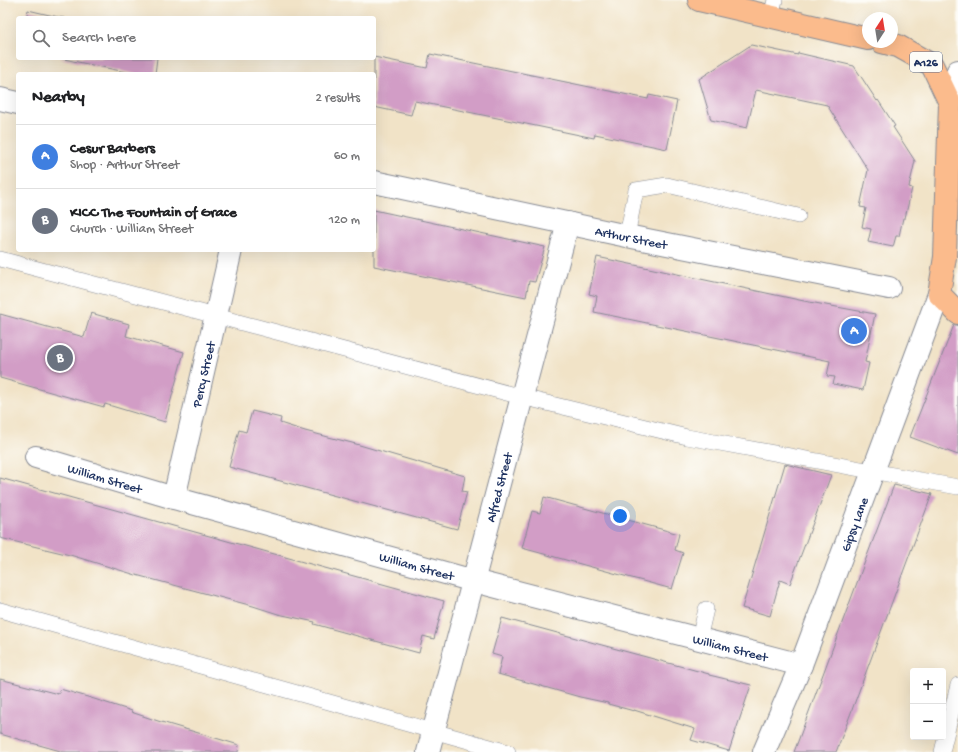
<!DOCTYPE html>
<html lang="en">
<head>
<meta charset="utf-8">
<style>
  :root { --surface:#fff; --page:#f2f2f2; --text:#202124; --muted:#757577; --line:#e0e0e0; --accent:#1a73e8 }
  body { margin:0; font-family:"Gochi Hand",sans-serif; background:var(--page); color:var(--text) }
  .controls { position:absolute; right:12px; bottom:12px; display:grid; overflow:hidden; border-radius:4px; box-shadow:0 4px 16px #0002 }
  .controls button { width:36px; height:36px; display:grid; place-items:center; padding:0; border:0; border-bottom:1px solid var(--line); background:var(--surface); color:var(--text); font:20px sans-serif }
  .compass { position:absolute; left:862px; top:12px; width:36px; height:36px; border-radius:50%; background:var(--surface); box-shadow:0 4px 16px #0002; rotate:12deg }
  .you { position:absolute; left:620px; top:516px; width:14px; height:14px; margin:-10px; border:3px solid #fff; border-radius:50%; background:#1a73e8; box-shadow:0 0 0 6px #1a73e833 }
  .badge { display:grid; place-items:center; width:26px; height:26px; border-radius:50%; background:var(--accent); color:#fff; font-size:13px; font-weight:700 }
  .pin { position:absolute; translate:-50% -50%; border:2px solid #fff; box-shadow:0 1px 4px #0006 }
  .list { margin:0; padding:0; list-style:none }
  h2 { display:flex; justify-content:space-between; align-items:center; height:52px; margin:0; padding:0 16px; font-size:17px }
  h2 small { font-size:13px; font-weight:400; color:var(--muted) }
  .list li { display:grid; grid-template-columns:26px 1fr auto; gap:12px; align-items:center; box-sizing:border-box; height:64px; padding:0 16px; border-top:1px solid var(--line) }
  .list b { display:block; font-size:15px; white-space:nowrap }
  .list p { margin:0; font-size:13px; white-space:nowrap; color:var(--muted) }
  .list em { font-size:13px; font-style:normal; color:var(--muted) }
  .icon { flex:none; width:22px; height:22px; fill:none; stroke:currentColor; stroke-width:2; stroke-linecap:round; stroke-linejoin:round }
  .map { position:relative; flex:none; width:958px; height:752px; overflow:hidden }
  .search { position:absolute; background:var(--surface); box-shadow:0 4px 16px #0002; left:16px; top:16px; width:360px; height:44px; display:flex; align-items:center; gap:10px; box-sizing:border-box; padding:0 14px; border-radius:4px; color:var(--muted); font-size:15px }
  .panel { position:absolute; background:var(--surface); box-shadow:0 4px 16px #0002; left:16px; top:72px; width:360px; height:180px; border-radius:4px }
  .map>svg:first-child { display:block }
  .building { fill:#d29dc6 }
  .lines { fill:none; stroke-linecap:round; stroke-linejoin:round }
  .lane-casing { stroke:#868992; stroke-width:16 }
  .street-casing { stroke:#868992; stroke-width:24 }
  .primary-casing { stroke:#868992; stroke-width:24 }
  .lane { stroke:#fff; stroke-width:15 }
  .street { stroke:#fff; stroke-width:22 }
  .primary { stroke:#fbbb8c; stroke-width:22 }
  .labels { text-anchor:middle; stroke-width:3.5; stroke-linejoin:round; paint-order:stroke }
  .shield { fill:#fdfcf7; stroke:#5f6c8c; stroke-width:1 }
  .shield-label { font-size:12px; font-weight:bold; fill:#1b2f5e }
  .street-label { font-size:13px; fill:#1b2f5e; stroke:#fdfcf7 }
</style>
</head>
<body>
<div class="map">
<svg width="958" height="752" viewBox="0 0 958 752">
  <rect width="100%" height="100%" fill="#fdfcf7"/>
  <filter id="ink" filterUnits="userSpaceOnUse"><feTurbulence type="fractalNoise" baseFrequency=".025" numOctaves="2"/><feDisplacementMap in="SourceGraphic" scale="8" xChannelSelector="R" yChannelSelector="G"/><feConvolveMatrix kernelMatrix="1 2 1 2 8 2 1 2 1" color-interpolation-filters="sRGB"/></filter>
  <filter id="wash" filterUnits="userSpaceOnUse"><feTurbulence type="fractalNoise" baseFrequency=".012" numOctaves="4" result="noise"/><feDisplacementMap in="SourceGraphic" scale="16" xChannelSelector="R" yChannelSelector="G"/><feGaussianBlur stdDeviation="0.9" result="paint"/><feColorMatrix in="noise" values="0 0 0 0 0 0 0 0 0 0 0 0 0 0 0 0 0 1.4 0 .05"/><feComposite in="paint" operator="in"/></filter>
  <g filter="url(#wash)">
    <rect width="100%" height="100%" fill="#f1e3c7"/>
    <g id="blocks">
      <g class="building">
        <polygon points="28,10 58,17 64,18 26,18"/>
        <polygon points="751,45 798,55 798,53 854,66 877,101 878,100 895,126 893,127 915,161 909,187 912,188 905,218 903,218 899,236 896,236 893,247 868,242 871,229 862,227 866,208 860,207 868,170 827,105 756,90 747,128 711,120 699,79"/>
        <polygon points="430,54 648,99 649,95 677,101 667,149 595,134 594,138 415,101 411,115 374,107 374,57 427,68"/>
        <polygon points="59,58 157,58 155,74 135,74"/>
        <polygon points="374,210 545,247 535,282 529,281 526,297 374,266"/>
        <polygon points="597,257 804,301 875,314 865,362 869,363 863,390 833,384 835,377 827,376 830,361 594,312 597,296 589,294"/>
        <polygon points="91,313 129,324 126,336 184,352 165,422 105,404 104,407 0,378 0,314 84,337"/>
        <polygon points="954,325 958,325 958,455 910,437"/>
        <polygon points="252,411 281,418 280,423 305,431 356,444 465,476 462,491 467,492 457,529 229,467 239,430 246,432"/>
        <polygon points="785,464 831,475 790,584 780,580 770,616 742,608"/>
        <polygon points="0,478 444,601 434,639 423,636 419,653 314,624 315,622 278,614 253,606 136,575 70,555 0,538"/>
        <polygon points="894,485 932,494 849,718 836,752 794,752 864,564"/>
        <polygon points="544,497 679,534 675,550 683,553 672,589 522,548 532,511 540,513"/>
        <polygon points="502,618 709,674 709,675 751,685 729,751 691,740 695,729 634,710 634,711 608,704 608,703 580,697 498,674 502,657 492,654"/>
        <polygon points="0,679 58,694 60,689 91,698 132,711 131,712 158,721 239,745 238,752 64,752 0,734"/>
      </g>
    </g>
  </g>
  <g filter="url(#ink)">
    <use href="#blocks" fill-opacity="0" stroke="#868992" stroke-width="1"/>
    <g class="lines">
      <g class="lane-casing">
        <g id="lane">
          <polyline points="771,16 775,0"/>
          <polyline points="627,236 636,190 667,185 798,216"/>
          <polyline points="0,259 522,397 687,437 958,487"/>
          <polyline points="0,610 508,752"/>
          <polyline points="699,639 706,609"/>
          <polyline points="942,752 958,685"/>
        </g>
      </g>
      <g class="street-casing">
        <g id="street">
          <polyline points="0,99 18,103"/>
          <polyline points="950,103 958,71"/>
          <path id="s1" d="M 374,182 L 627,236 L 889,288"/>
          <path id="s2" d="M 36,457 L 174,498 L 474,581 L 801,665"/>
          <path id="s3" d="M 174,498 L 231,250"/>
          <path id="s4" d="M 428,752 L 568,223"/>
          <path id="s5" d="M 764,752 L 801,665 L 939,294"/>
        </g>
      </g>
      <g class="primary-casing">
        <g id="primary">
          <polyline points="699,0 868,39"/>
          <polyline points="882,42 898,46 932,65 950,103 945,257 939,294 958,313"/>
        </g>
      </g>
      <use href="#lane" class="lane"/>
      <use href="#street" class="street"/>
      <use href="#primary" class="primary"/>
    </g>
  </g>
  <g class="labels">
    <rect class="shield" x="910" y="52" width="32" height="20" rx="3"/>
    <g class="shield-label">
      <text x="926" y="66">A126</text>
    </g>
    <g class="street-label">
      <text dy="5" stroke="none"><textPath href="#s1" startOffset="263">Arthur Street</textPath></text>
      <text dy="5" stroke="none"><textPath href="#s3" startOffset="127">Percy Street</textPath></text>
      <text dy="5" stroke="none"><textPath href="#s2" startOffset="72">William Street</textPath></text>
      <text dy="5" stroke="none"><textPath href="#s4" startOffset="274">Alfred Street</textPath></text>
      <text dy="5" stroke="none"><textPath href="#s5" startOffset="245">Gipsy Lane</textPath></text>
      <text dy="5" stroke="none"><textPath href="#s2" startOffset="396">William Street</textPath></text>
      <text dy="5" stroke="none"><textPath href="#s2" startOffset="720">William Street</textPath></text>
    </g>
  </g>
</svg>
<div class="controls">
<button>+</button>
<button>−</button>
</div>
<svg class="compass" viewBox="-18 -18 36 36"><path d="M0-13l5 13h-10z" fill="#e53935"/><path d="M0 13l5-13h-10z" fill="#757577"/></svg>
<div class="you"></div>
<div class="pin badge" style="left:854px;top:331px;background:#3f7fe0">A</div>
<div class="pin badge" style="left:60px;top:358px;background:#6b7280">B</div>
<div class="search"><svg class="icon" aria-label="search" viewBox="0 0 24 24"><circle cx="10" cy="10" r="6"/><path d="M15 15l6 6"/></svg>Search here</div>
<section class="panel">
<h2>Nearby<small>2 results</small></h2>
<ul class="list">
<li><span class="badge" style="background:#3f7fe0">A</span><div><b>Cesur Barbers</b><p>Shop · Arthur Street</p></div><em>60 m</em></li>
<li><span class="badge" style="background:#6b7280">B</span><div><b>KICC The Fountain of Grace</b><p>Church · William Street</p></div><em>120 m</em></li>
</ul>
</section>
</div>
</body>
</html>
